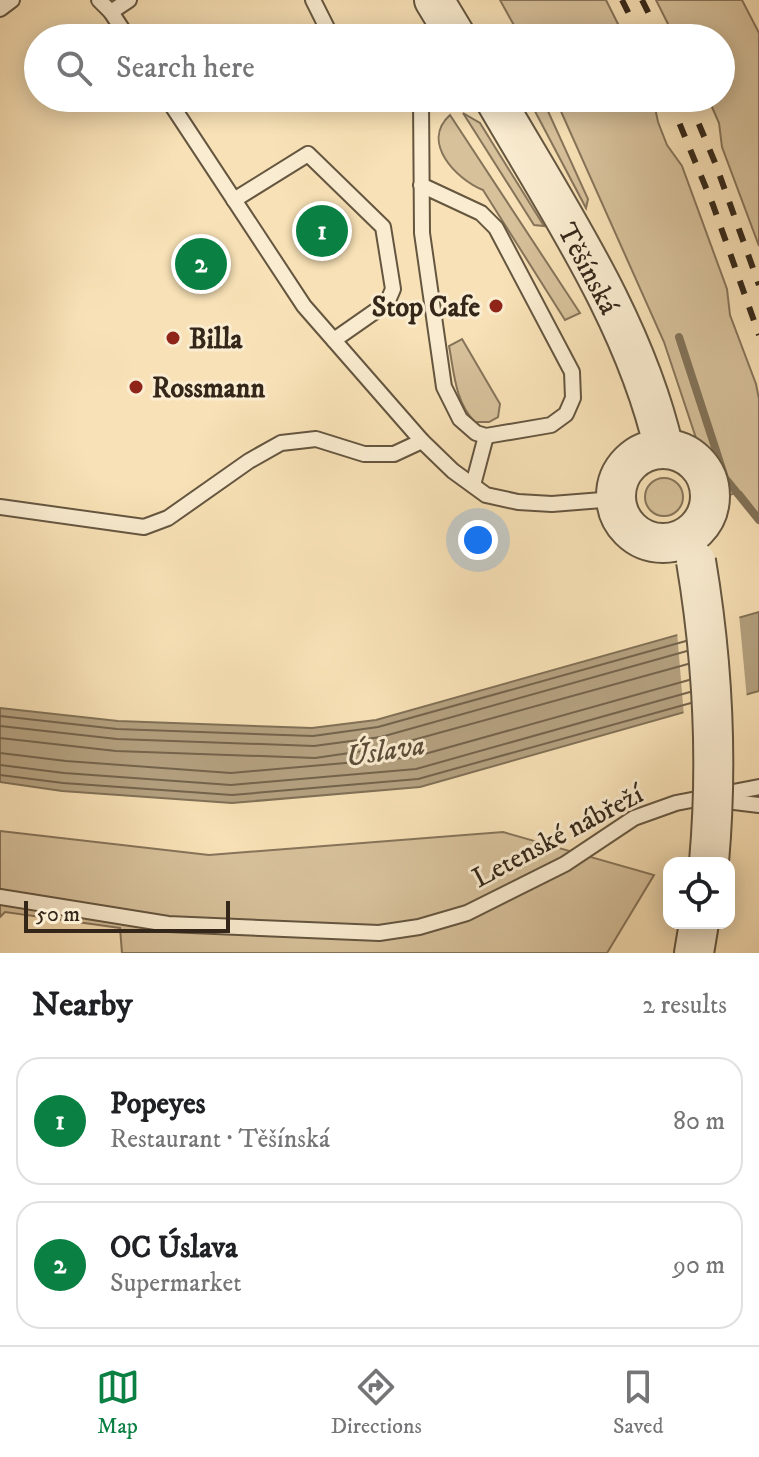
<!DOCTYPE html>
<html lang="en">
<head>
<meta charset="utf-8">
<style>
  :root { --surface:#fff; --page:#f2f2f2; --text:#202124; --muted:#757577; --line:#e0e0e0; --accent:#0b8043 }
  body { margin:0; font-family:"IM FELL DW Pica",serif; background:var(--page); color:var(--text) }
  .controls { position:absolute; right:24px; bottom:24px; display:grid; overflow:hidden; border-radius:16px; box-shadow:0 4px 20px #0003 }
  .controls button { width:72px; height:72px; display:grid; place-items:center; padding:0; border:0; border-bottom:2px solid var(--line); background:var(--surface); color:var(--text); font:40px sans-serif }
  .scale { position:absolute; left:24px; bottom:20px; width:206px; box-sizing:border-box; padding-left:8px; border:4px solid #342719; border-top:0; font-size:22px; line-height:28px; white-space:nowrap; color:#342719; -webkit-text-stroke:6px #faecd0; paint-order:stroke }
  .you { position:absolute; left:478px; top:540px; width:28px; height:28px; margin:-20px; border:6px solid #fff; border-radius:50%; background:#1a73e8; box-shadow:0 0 0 12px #1a73e833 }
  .badge { display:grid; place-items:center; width:52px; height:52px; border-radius:50%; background:var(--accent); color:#fff; font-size:26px; font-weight:700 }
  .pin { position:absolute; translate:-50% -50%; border:4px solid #fff; box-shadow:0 2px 8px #0006 }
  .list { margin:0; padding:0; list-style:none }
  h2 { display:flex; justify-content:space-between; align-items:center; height:104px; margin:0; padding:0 32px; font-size:34px }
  h2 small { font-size:26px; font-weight:400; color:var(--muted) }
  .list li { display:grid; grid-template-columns:52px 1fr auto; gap:24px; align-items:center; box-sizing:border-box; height:128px; margin:0 16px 16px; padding:0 16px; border:2px solid var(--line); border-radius:24px }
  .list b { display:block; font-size:30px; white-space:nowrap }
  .list p { margin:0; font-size:26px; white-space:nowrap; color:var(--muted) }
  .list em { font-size:26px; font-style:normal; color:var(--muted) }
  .icon { flex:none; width:44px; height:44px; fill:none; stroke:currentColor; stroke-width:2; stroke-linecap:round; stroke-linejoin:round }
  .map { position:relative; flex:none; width:759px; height:953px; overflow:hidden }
  .search { position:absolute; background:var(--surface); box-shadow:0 4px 20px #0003; left:24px; right:24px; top:24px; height:88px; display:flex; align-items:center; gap:20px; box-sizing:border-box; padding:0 28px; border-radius:44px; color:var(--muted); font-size:30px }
  .sheet { height:392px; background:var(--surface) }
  nav { display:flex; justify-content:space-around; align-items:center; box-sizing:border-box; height:112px; border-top:2px solid var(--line); background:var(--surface); font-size:22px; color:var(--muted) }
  nav a { display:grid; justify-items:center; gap:4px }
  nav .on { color:var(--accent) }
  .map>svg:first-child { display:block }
  .green { fill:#d7c19b; stroke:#86745a; stroke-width:2 }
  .water { fill:#b5a281; stroke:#817157; stroke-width:2 }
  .pier { fill:#f8e1b6 }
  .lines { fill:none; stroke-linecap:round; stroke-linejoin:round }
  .shore { stroke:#74644d; stroke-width:2 }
  .stream { stroke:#817157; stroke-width:8 }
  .service-casing { stroke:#655640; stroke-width:18 }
  .tertiary-casing { stroke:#655640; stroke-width:42 }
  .service { stroke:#faecd0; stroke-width:14 }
  .tertiary { stroke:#faecd0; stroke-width:38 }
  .rail { stroke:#342719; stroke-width:6; stroke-dasharray:14 14; stroke-linecap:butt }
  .tertiary-bridge-casing { stroke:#655640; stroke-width:42; stroke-linecap:butt }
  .tertiary-bridge { stroke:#faecd0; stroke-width:38 }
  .poi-dot { fill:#8f2418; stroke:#faecd0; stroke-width:3 }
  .labels { text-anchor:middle; stroke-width:6; stroke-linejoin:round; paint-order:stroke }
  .street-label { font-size:28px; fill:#342719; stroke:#faecd0 }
  .poi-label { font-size:28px; font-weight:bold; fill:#342719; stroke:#faecd0; text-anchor:start }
  .water-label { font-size:30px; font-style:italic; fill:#5b4c38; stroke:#faecd0 }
</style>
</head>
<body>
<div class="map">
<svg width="759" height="953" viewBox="0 0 759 953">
  <rect width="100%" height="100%" fill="#f8e1b6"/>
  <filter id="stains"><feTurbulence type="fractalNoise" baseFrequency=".0025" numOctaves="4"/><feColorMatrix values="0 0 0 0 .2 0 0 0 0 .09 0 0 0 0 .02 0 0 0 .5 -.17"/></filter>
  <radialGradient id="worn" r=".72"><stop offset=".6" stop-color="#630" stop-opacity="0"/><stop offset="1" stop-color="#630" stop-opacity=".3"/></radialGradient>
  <g class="green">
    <polygon points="500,0 606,0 625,38 521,38"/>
    <polygon points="656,0 742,0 759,33 759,246 722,147 719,123 708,98 721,98 721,38 675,38"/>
    <polygon points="528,98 542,98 588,199 586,208"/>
    <polygon points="555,98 653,98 658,122 667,145 682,166 727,289 730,315 756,384 759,399 759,515 741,492 716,498 664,342"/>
    <polygon points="463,113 480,123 544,226 534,225"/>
    <path d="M 450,115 L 580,313 L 565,320 L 483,190 C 456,179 420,142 450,115 Z"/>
    <path d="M 462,339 L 500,404 L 498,417 L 489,422 L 475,422 C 455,402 454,372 449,346 Z"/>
    <circle cx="664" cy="497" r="19"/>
    <polygon points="0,831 209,855 503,832 654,875 607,953 122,953 120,928 5,912 0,917"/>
  </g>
  <polygon class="water" points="759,612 759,691 420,787 232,803 62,791 0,782 0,708 118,721 312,728 376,720"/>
  <polygon class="pier" points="739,614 747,699 684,717 677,631"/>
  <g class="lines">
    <g class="shore">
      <polyline points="0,716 117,729 313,736 378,727 686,641"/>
      <polyline points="0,726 117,739 314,746 381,737 687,651"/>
      <polyline points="0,738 116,751 315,758 384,748 688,664"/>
      <polyline points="0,753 66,761 231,773 414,757 689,680"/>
      <polyline points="0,765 64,773 231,785 416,769 690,692"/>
      <polyline points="0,775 63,783 232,795 418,779 691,703"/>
    </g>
    <polyline class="stream" points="679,337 725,478 759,520"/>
    <g class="service-casing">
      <g id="service">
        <polyline points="99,0 111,12 128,38"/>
        <polyline points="313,0 327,28 335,38"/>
        <polyline points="0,9 12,0"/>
        <polyline points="111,12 129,0"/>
        <polyline points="167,98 304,306 422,441 453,471 486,495 518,502 552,504 615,499"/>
        <polyline points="421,185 481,213 496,228 572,372 573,398 566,414 551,425 486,436 476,433 460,419 444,387 422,233 421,99"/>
        <polyline points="234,200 308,154 383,227 393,289 387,303 334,340"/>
        <polyline points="473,485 486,436"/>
        <polyline points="0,507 144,527 168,518 249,461 281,443 316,439 364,454 394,454 422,441"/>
        <polyline points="718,800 759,805"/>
        <polyline points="0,897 168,924 379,933 419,927 467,913 565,864 634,818 676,803 759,787"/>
      </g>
    </g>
    <g class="tertiary-casing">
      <g id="tertiary">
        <polyline points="434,0 457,38"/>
        <path d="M 494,98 C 558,209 635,322 664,449"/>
        <circle cx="663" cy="496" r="47"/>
        <polyline points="694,953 699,923"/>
      </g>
    </g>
    <use href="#service" class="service"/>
    <use href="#tertiary" class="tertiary"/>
    <g class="rail">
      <polyline points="622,0 641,38"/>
      <polyline points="642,0 661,38"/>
      <polyline points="669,98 713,205 759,335"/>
      <polyline points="688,98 716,165 759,285"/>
    </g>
    <g class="tertiary-bridge-casing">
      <path id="tertiary-bridge" d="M 696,561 C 713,662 718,760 709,862"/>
    </g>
    <use href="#tertiary-bridge" class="tertiary-bridge"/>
  </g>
  <g class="poi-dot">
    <circle cx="496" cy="306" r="8"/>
    <circle cx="173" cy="338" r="8"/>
    <circle cx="136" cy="387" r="8"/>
  </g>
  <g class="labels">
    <g class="street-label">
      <text transform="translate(589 268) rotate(62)" y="10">Těšínská</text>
      <text transform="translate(557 835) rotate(-28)" y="10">Letenské nábřeží</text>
    </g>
    <g class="poi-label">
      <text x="480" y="316" text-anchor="end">Stop Cafe</text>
      <text x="189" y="348">Billa</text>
      <text x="152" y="397">Rossmann</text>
    </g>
    <g class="water-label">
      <text transform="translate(385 750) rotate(-9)" y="10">Úslava</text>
    </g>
  </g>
  <rect width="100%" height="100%" filter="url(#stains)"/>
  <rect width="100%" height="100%" fill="url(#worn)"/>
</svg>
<div class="controls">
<button><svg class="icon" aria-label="locate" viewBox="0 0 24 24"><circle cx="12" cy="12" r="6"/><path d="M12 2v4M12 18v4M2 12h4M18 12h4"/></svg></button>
</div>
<div class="scale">50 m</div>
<div class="you"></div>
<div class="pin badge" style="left:322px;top:231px">1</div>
<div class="pin badge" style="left:201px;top:264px">2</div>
<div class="search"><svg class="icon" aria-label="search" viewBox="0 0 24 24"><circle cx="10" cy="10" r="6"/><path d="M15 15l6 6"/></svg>Search here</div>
</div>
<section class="sheet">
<h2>Nearby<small>2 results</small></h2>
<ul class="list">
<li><span class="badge">1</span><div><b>Popeyes</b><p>Restaurant · Těšínská</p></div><em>80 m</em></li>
<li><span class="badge">2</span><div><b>OC Úslava</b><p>Supermarket</p></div><em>90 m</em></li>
</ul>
</section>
<nav>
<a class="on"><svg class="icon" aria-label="map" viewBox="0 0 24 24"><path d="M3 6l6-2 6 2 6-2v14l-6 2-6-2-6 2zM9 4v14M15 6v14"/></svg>Map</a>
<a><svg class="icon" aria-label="directions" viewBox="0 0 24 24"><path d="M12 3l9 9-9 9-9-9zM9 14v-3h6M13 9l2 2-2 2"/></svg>Directions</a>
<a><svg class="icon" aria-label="saved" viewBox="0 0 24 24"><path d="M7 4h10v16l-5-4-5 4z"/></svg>Saved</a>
</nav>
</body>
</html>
